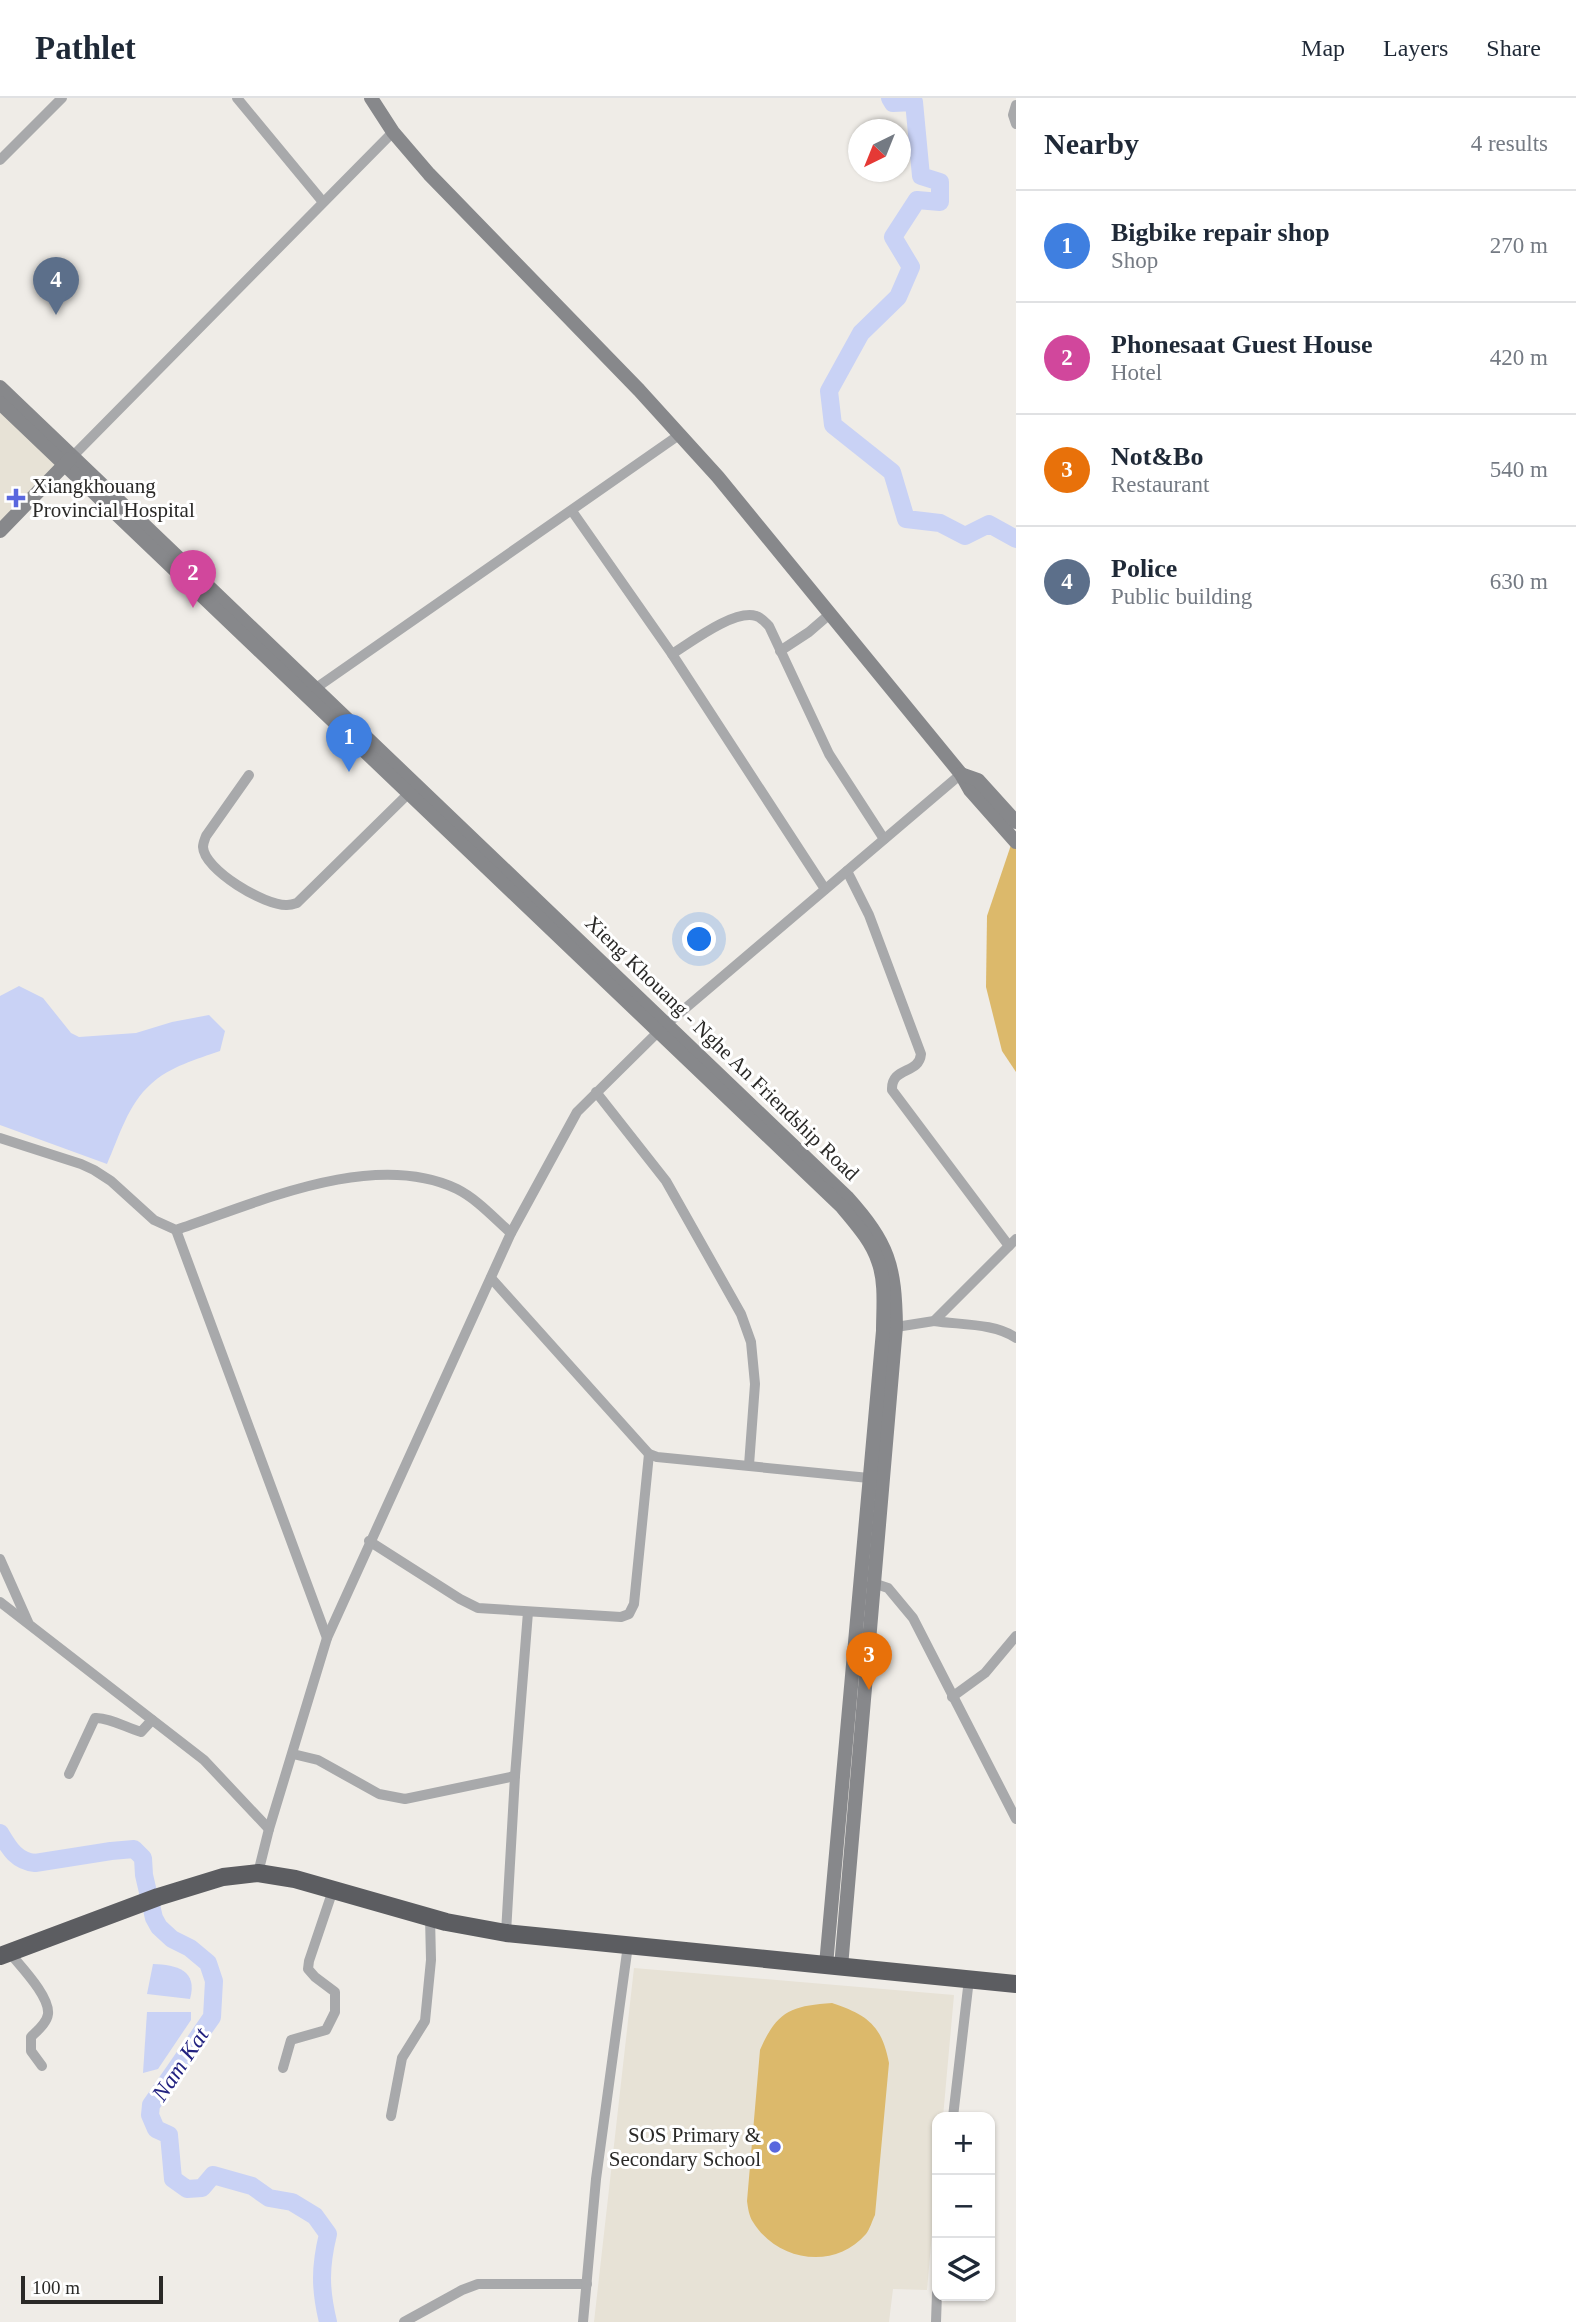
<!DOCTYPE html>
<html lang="en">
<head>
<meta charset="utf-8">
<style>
  :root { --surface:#fff; --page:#f2f2f3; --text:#1f2937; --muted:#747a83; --line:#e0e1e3; --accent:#5967de }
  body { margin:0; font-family:Georgia,serif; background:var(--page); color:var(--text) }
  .controls { position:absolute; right:21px; bottom:21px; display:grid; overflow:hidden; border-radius:14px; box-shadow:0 2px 5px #0004 }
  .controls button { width:63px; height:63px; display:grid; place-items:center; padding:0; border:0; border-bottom:2px solid var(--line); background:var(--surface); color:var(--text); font:35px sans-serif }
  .compass { position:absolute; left:848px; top:21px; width:63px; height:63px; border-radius:50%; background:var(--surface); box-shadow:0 2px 5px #0004; rotate:223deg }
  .scale { position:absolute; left:21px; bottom:18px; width:142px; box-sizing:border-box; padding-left:7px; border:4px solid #2a2927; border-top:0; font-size:19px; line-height:24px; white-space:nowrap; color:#2a2927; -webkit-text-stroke:5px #fff; paint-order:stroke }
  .you { position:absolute; left:700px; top:842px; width:24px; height:24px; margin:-18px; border:5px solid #fff; border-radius:50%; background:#1a73e8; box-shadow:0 0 0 10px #1a73e833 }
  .badge { display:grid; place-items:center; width:46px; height:46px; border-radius:50%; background:var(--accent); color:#fff; font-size:23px; font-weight:700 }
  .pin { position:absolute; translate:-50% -58px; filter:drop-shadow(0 2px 4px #0008) }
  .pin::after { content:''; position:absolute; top:37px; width:24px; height:21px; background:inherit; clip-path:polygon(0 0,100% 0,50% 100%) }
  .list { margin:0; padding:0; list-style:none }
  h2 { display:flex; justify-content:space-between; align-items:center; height:91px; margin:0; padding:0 28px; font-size:30px }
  h2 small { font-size:23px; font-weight:400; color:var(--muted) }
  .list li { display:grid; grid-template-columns:46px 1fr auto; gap:21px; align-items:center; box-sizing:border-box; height:112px; padding:0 28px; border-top:2px solid var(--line) }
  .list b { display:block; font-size:26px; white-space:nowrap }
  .list p { margin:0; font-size:23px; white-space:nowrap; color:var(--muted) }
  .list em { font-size:23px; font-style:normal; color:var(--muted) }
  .icon { flex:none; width:38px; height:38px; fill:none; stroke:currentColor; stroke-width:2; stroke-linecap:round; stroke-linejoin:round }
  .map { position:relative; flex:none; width:1016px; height:2224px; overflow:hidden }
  header { display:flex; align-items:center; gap:42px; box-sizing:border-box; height:98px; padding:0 35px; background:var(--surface); border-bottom:2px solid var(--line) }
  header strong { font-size:33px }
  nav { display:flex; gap:38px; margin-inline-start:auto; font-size:24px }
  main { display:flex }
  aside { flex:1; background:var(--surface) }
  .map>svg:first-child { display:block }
  .built { fill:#e7e2d6 }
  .green { fill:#dcb96b }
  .water { fill:#c9d2f5 }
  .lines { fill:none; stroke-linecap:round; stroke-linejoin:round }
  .river { stroke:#c9d2f5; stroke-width:18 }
  .street { stroke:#a8a9ab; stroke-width:10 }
  .secondary { stroke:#87888b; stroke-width:14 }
  .highway { stroke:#5c5d61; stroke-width:18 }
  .poi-dot { fill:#5967de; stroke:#fff; stroke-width:2.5 }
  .labels { text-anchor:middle; stroke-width:6; stroke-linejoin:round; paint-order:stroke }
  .poi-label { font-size:21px; fill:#2a2927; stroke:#fff; text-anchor:start }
  .street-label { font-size:21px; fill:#2a2927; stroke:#fff }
  .water-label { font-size:23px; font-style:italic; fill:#222280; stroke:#fff }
</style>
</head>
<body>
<header>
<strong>Pathlet</strong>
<nav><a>Map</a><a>Layers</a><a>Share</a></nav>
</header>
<main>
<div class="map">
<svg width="1016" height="2224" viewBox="0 0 1016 2224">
  <rect width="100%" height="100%" fill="#efece7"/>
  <g class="built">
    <polygon points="0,305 64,367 0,433"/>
    <polygon points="634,1870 954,1897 943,2019 937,2019 937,2078 927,2192 893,2191 889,2224 594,2224"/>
  </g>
  <g class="green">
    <polygon points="1013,741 1016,744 1016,974 1002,953 986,889 987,818"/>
    <path d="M 832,1905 C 868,1917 882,1928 889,1965 L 875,2117 C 872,2123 870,2131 866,2136 C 834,2173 777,2163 753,2124 C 749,2118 748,2110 747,2103 L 760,1952 C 777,1913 791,1908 832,1905 Z"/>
  </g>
  <g class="water">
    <path d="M 19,888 L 43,900 L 71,935 L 79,939 L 136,935 L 172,924 L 209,917 L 225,933 L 220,953 C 197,961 169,969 151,986 C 128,1006 119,1039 107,1066 L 0,1027 L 0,898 Z"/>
    <path d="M 153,1866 C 177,1867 198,1872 190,1901 L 147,1896 Z"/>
    <polygon points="147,1914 191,1914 191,1922 158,1971 143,1975"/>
  </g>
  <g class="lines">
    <g class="river">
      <polyline points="890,0 893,5 914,4 921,78 940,84 940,104 917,102 893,139 911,169 898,199 861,235 829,293 833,327 892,374 906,421 940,425 965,438 989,426 1016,441"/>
      <path d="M 0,1735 C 9,1750 16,1763 35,1765 L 111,1753 L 134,1751 L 143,1760 L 144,1777 L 154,1820 L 159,1829 L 172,1841 L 190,1850 L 208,1865 L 214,1883 L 212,1919 L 151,2007 L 150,2017 L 156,2031 L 169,2037 L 173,2081 L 187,2091 L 202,2090 L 213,2077 L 252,2088 L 269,2100 L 292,2104 L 315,2118 L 328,2136 C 320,2169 320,2191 328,2224"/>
    </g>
    <g class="street">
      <polyline points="237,0 323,104"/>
      <polyline points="1016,7 1013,17 1016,26"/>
      <polyline points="0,62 62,0"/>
      <polyline points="73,358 393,34"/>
      <polyline points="572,413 672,556 825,791"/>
      <polyline points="780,553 809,534 831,515"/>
      <path d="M 672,556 C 690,545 734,511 756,518 C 761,519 765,524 769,528 L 829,656 L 884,741"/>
      <polyline points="316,590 679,337"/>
      <path d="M 249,677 L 206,738 C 205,741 203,745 203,749 C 204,772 265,808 287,807 C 290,807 294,806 297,805 L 408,696"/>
      <path d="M 847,773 L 869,817 L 921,956 C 919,977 891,968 892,992 L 1009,1148"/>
      <polyline points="668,925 961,676"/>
      <polyline points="596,994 666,1083 741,1216 751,1244 755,1286 749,1367"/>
      <path d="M 0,1040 L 81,1066 L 94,1072 L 111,1083 L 154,1122 L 176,1132 C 257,1105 373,1051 457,1091 C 477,1101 494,1120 511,1135"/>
      <polyline points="176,1132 327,1540"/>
      <polyline points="491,1180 649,1356 657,1359 869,1380"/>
      <path d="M 934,1223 C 960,1227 995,1225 1016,1240"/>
      <polyline points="896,1229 934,1223 1016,1141"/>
      <polyline points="369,1443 460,1501 478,1510 621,1519 629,1516 634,1506 649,1356"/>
      <polyline points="0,1461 28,1524"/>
      <polyline points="873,1485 888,1490 913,1520 1016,1721"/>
      <polyline points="0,1504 204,1662 269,1731"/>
      <polyline points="952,1599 985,1575 1016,1538"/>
      <polyline points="293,1656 318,1662 379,1696 405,1701 515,1678"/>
      <path d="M 69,1676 L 95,1620 C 108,1619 127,1630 141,1634 L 152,1622"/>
      <polyline points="258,1775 269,1731 327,1540 511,1135 577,1014 659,933"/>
      <polyline points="506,1835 515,1678 528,1514"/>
      <path d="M 9,1854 C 20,1868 50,1898 48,1916 C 47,1925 37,1933 31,1939 L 31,1953 L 42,1968"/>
      <polyline points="283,1970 291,1942 326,1932 335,1914 335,1894 315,1879 308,1871 309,1863 333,1792"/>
      <polyline points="391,2018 402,1960 425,1923 431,1862 430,1819"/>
      <polyline points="953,2019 969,1881"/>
      <polyline points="404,2224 462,2192 478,2186 587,2186"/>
      <polyline points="583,2224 596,2081 628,1847"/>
      <polyline points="936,2224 937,2195"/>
    </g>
    <g class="secondary">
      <polyline points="371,0 393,34 429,76 639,292 718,379 961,676 970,692 1016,744"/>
      <path d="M 0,289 L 847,1099 C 889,1146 895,1167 896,1229 L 841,1869"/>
      <path d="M 0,305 L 842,1109 C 855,1125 871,1142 878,1163 C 886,1184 883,1211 883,1233 L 826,1867"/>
      <polyline points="0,433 70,361"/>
      <polyline points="961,676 978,682 1016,724"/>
    </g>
    <polyline class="highway" points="0,1858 158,1799 223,1779 258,1775 295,1781 446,1824 506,1835 1016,1886"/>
  </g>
  <g class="poi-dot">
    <path d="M12.5 389.5h7v7h7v7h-7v7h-7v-7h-7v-7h7z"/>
    <circle cx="775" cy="2049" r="7"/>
  </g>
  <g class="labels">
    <g class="poi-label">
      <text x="32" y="395">Xiangkhouang<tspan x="32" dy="24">Provincial Hospital</tspan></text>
      <text x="761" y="2044" text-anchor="end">SOS Primary &amp;<tspan x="761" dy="24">Secondary School</tspan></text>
    </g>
    <g class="street-label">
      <text transform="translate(722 950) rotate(44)" y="7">Xieng Khouang - Nghe An Friendship Road</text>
    </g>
    <g class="water-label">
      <text transform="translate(180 1966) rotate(-56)" y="8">Nam Kat</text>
    </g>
  </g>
</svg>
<div class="controls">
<button>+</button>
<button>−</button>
<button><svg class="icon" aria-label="layers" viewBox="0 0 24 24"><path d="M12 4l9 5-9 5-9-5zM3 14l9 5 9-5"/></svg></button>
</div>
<svg class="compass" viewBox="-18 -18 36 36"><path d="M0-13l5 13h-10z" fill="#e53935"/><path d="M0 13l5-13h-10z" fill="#747a83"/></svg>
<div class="scale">100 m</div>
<div class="you"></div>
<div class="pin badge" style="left:349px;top:674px;background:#3f7fe0">1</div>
<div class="pin badge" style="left:193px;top:510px;background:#d1479c">2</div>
<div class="pin badge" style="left:869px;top:1592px;background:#e8710a">3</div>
<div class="pin badge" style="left:56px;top:217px;background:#5c6f8a">4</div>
</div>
<aside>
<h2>Nearby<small>4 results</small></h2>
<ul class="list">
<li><span class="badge" style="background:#3f7fe0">1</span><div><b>Bigbike repair shop</b><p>Shop</p></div><em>270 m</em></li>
<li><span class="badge" style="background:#d1479c">2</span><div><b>Phonesaat Guest House</b><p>Hotel</p></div><em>420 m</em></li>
<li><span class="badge" style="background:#e8710a">3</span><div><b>Not&amp;Bo</b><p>Restaurant</p></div><em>540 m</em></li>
<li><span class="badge" style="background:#5c6f8a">4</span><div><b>Police</b><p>Public building</p></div><em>630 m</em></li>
</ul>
</aside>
</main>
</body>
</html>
